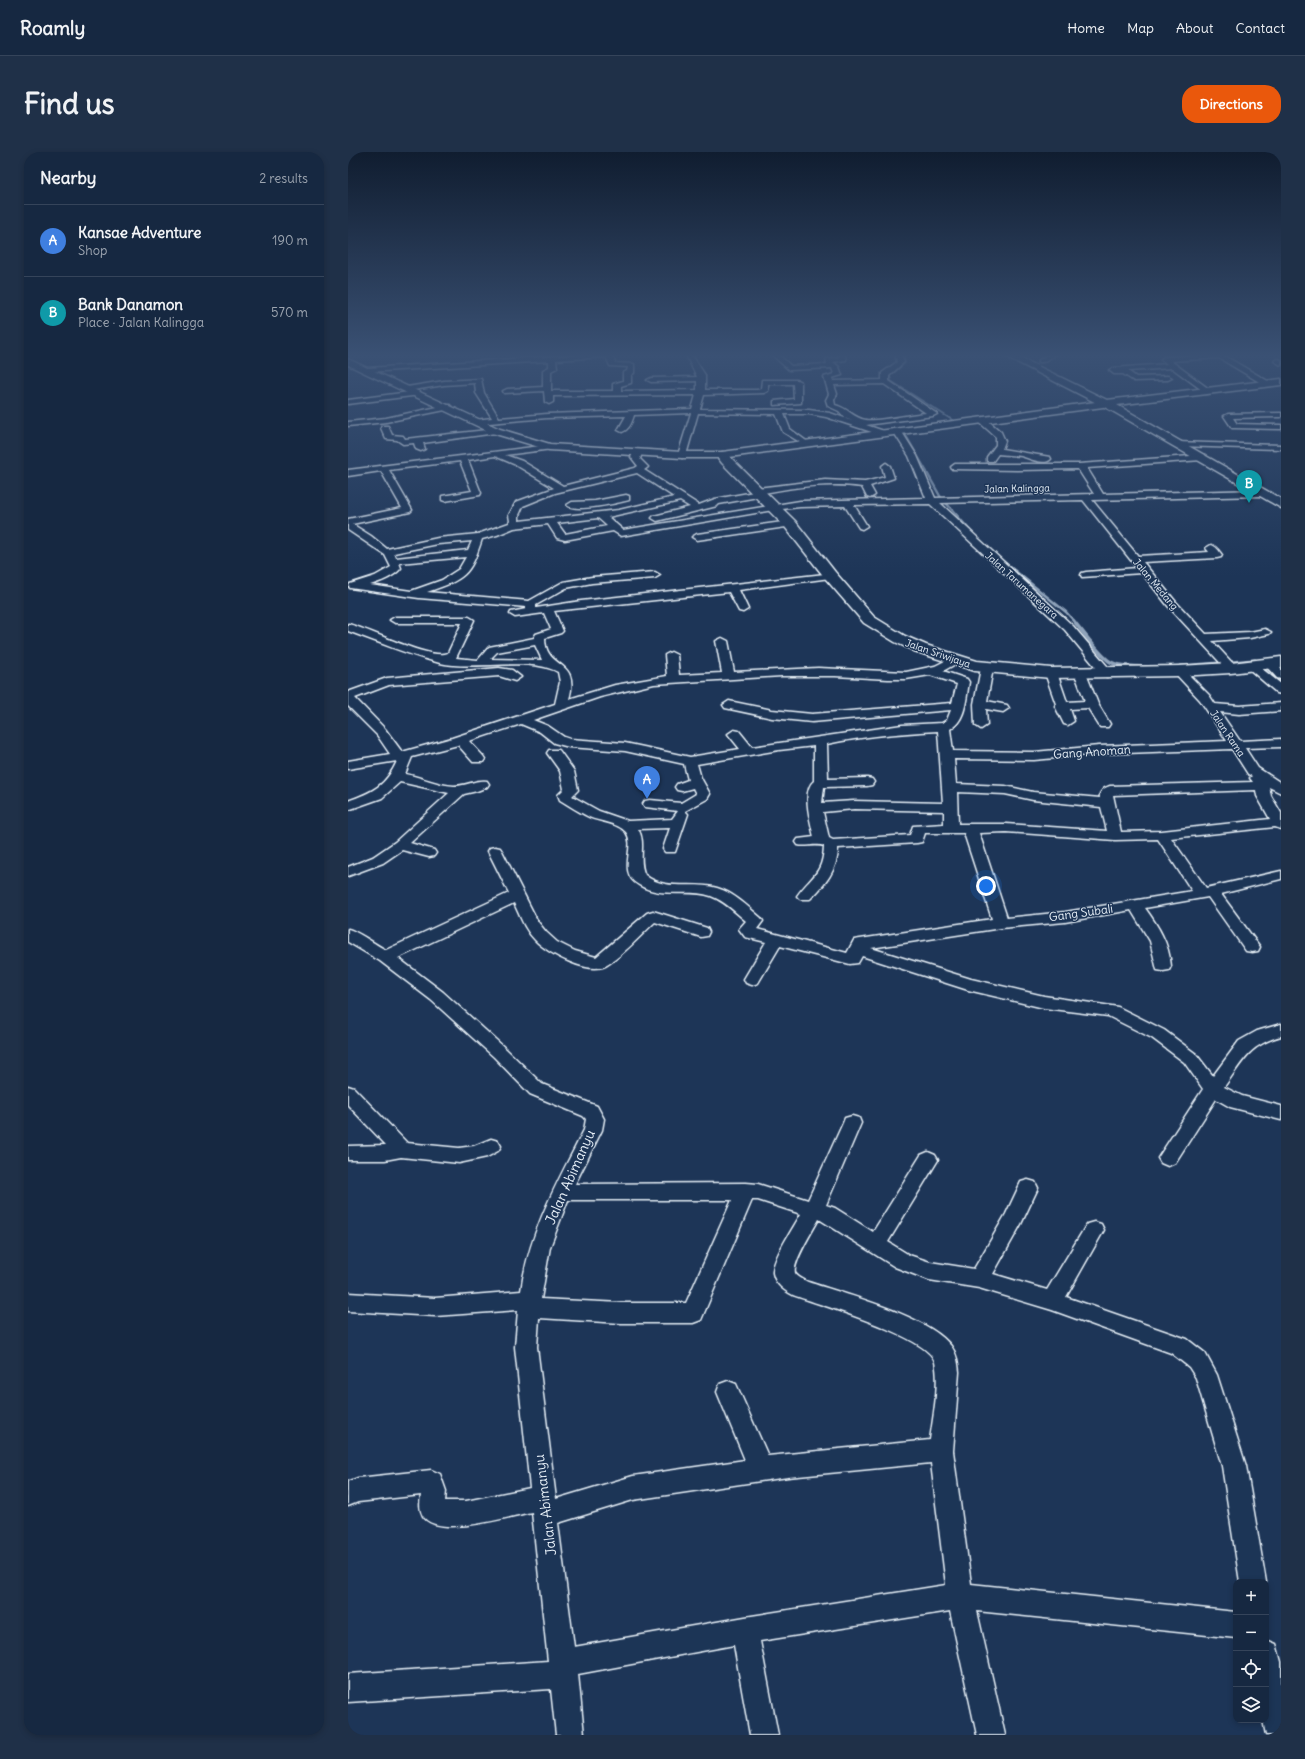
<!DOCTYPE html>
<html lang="en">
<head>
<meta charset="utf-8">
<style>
  :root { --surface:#162841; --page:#1f3048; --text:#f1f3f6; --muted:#9ea6b1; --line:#35445a; --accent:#ea580c }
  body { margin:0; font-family:Delius,sans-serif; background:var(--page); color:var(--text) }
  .controls { position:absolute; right:12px; bottom:12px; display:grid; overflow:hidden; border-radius:8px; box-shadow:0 2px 6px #0003 }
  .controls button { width:36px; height:36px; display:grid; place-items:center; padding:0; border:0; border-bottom:1px solid var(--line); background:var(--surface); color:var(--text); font:20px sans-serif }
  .you { position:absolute; left:638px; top:734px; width:14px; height:14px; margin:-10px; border:3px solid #fff; border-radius:50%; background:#1a73e8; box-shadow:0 0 0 6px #1a73e833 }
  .badge { display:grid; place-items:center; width:26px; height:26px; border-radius:50%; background:var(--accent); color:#fff; font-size:13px; font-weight:700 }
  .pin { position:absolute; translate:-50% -33px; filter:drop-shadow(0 1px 2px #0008) }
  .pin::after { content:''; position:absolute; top:21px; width:14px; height:12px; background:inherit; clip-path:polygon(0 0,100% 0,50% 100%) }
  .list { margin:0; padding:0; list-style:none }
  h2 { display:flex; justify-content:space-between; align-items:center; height:52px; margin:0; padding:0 16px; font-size:17px }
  h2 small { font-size:13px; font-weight:400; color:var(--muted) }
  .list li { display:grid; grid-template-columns:26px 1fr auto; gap:12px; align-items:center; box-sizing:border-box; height:72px; padding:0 16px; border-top:1px solid var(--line) }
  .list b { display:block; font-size:15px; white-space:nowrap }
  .list p { margin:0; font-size:13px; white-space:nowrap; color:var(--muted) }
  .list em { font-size:13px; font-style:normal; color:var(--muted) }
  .icon { flex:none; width:22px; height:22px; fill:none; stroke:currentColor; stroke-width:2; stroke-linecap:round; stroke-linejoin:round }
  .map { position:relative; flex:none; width:933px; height:1583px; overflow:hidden; border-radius:16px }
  header { display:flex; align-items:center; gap:24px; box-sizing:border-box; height:56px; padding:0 20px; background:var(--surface); border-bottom:1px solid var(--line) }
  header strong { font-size:19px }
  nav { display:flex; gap:22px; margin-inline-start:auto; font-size:14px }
  .intro { display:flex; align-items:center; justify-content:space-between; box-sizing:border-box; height:96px; padding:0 24px }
  h1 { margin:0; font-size:28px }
  .button { padding:10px 18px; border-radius:16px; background:var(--accent); color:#fff; font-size:14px; font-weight:700 }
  main { display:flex; gap:24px; padding:0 24px }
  aside { flex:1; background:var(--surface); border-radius:16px; box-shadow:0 2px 6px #0003 }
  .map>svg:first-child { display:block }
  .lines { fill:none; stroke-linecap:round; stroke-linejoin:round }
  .stream-far2 { stroke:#90a4bb; stroke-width:2 }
  .stream-far1 { stroke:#90a4bb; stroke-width:2.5 }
  .stream { stroke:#90a4bb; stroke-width:3.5 }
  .minor-casing { stroke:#e8f1f8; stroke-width:3 }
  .tertiary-casing { stroke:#e8f1f8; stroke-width:3 }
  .secondary-casing { stroke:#e8f1f8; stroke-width:3 }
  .minor { fill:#1d3557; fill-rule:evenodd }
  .tertiary { fill:#1d3557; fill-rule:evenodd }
  .secondary { fill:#1d3557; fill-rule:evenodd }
  .labels { text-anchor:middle; stroke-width:3; stroke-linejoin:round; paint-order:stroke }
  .far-street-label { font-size:10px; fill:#e8f1f8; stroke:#1d3557 }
  .street-label { font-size:12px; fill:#e8f1f8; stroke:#1d3557 }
  .near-street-label { font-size:14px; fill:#e8f1f8; stroke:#1d3557 }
</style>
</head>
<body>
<header>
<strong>Roamly</strong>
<nav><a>Home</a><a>Map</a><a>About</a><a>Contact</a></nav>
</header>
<div class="intro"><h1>Find us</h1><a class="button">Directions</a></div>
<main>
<aside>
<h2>Nearby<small>2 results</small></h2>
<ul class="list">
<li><span class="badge" style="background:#3f7fe0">A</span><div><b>Kansae Adventure</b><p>Shop</p></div><em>190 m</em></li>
<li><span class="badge" style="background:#0f9aa8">B</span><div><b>Bank Danamon</b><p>Place · Jalan Kalingga</p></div><em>570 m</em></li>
</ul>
</aside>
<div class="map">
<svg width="933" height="1583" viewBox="0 0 933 1583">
  <rect width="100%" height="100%" fill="#1d3557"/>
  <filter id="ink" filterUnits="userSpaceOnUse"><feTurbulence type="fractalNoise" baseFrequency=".025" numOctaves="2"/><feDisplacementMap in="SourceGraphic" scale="8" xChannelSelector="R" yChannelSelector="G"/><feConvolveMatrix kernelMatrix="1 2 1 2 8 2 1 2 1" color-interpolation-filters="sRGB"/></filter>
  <g filter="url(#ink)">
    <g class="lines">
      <g class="stream-far2">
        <polyline points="556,203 557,211 542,224 543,229 609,271"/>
        <polyline points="559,280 556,280 579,320"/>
      </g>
      <g class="stream-far1">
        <polyline points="578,319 592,344 627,384"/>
        <polyline points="651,406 718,460 726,469"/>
      </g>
      <path class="stream" d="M 725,468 C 735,480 750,501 761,509 C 778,522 882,510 907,508 L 933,530"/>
      <g class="minor-casing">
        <g id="minor">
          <path d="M 229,203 L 264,203 L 267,211 L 286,212 L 286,221 L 283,223 L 283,231 L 273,234 L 273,239 L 349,238 L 349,229 L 303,230 L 299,228 L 303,226 L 349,225 L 338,203 L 344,203 L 357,223 L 357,238 L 409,238 L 413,237 L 414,228 L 449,228 L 453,230 L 453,251 L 426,253 L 426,249 L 446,247 L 445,232 L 420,232 L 420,239 L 416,241 L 356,243 L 352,257 L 461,258 L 482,261 L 505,269 L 498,267 L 491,259 L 480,254 L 478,248 L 481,242 L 476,225 L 486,222 L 484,216 L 441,218 L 424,203 L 431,203 L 443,214 L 479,212 L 478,207 L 492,205 L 491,203 L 497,203 L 498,208 L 485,210 L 491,215 L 494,223 L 484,226 L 485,229 L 534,228 L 534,221 L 549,210 L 547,203 L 553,203 L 556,210 L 541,224 L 541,229 L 589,262 L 585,264 L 518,273 L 536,279 L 536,283 L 533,283 L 478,265 L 461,262 L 436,262 L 442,277 L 461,291 L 457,293 L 435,280 L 428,262 L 350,261 L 338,303 L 334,306 L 330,303 L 343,261 L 286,263 C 284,270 281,278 274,280 L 270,278 L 278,264 L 199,266 L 130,272 L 127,272 L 127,268 L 144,266 L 128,241 L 127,231 L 96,233 L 59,239 L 55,237 L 59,235 L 96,229 L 133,227 L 136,241 L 151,266 L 199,262 L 344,257 L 348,243 L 205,244 L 205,250 L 201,252 L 197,250 L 196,239 L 156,241 L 155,239 L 159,237 L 195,235 L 195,218 L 201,215 L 201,209 L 19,220 L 15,218 L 19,216 ZM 258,205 L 262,214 L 280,215 L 279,219 L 275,221 L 275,229 L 265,232 L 265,239 L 203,239 L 203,219 L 209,216 L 208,208 ZM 536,232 L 578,261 C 565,262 528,270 518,268 C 505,266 500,256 487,253 L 486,248 L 489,242 L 486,233 Z"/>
          <polygon points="700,203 707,203 695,210 691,210 691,208"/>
          <polygon points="875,203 925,232 918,234 871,206 823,209 861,237 861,241 858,241 824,216 780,219 788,225 820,224 824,226 820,228 786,229 775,222 766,222 761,218 765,216 819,212 813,207 816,205"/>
          <polygon points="929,207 933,208 933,213 926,209"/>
          <polygon points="69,239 73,241 72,243 0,252 0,248"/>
          <polygon points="99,253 102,253 102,257 38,270 0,274 0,270 38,266"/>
          <polygon points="933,261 933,265 931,265 885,266 889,272 933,273 933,277 887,276 884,276 876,264 880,262"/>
          <path d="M 631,266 L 637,266 L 653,280 L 657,289 L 654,297 L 702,305 L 703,307 C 696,314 681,306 673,304 C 665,303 657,303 650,302 L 645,309 L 639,309 L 639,305 L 648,293 L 648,285 L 631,270 Z"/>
          <polygon points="34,274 40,274 44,283 55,284 57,287 148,277 152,279 148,281 75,291 77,297 73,299 68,297 66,291 55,292 49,288 38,287 33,276"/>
          <path d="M 546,277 L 552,277 L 569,304 L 587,346 L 746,342 L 730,317 L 669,318 L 604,317 L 603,315 L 607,312 L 731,312 L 857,303 L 858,305 L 854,308 L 739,316 L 755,342 L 914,338 L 918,341 L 914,344 L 744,348 L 790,404 L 861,400 L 858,396 L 863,393 C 868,394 871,399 874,403 L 873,405 L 869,406 L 795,410 L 828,450 L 858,482 L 902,480 L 917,477 L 923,480 L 921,482 L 902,486 L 864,489 L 889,516 L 883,520 L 879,518 L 820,454 L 794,421 L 734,425 L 733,423 L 734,421 L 738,420 L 789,416 L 735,348 L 592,351 L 725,474 L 765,521 L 759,525 L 755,524 L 717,478 L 582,352 L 506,353 L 519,374 L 514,377 L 511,376 L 497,354 L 452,355 L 425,358 L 273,384 L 265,379 L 217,388 L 209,386 L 200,372 L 166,376 L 149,383 L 134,387 C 122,424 117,427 79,440 L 181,449 L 215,430 L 244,425 L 307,420 L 312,423 L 307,426 L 244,431 L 218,436 L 188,453 L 188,456 L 233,449 L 486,421 L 487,423 L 482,426 L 391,438 L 400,457 L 395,460 L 391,459 L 381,440 L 206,459 L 215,479 L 213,481 L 197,486 C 197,519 233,505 221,547 L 267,533 L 319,524 L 317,503 L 323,500 L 329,503 L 331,523 L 374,521 L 368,489 L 374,486 L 380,489 L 386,520 L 470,516 L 558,520 L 587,514 L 603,506 L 611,506 L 613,508 L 611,510 L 595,519 L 619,527 L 621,530 C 618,546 618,569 602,577 L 605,599 L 686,600 L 751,594 L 879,589 L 852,548 L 825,519 L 831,515 L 835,517 L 861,543 L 867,552 L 891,554 L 933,551 L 933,559 L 891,562 L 872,560 L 892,589 L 933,587 L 933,595 L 897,596 L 910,616 L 933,631 L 933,641 L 921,635 L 923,644 L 933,661 L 933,677 L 927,675 L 823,686 L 858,736 L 933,719 L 933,727 L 873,742 L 912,795 L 910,799 L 904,800 L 898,799 L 860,745 L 797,756 C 810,774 821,791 823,814 L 821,818 L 815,819 L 809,818 L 802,789 L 783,758 L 717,770 L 653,776 L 523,796 L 623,827 L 696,844 L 770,855 L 816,878 L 848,902 L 865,924 L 891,889 L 909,879 L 933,872 L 933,884 C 900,893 895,909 876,935 L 894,944 L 933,954 L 933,968 L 882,955 L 868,947 L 827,1011 L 820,1014 L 813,1011 L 810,1006 L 855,937 L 836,910 L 804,886 L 760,864 L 696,856 L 620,838 L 514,804 L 510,811 L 502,812 L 432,794 L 410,831 L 404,833 L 398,831 L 396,827 L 418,790 L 397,785 L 391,777 L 398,769 C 387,760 377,749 363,744 C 340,736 314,747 291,733 C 268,720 289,695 278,680 C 269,670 252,670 241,665 C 231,660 222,654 212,648 L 210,643 L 216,637 L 212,619 L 199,601 L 201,598 L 211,598 L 226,619 L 230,638 L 224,644 L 251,659 L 280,669 L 324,667 L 330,659 L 297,655 L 295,652 L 297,649 L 302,648 L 333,651 L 348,642 L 345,636 L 334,639 L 329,638 L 327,635 L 329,632 L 340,628 L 336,612 L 277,599 L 221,595 L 206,591 L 192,580 L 173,572 L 121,589 L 135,604 L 137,607 L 135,610 L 125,610 L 110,593 L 64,605 L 57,622 C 73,625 89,633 106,634 C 118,634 129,627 139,629 L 141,632 L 139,635 L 129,639 L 116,642 L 62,691 L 86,698 L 88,701 L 86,704 L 81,705 L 54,698 L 35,711 L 0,724 L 0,715 L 25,705 L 47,690 L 101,641 L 52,630 L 34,646 L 0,658 L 0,649 C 25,640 38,634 49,609 L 0,617 L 0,609 L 42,602 L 29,583 L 0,554 L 0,540 L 39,526 L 151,516 L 164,518 L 173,525 L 167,529 L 151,524 L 41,533 L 7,546 L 37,577 L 54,600 L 104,586 L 207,552 L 212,530 L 210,520 C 181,504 126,519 92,511 C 61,503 30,490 0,479 L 0,472 C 22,477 83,509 100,501 L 114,471 L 47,471 L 42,468 L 47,465 L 121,465 L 126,468 L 108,506 L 130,508 L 141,495 L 186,486 L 188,482 L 203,477 L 196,461 L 167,465 L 162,462 L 163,460 L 178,457 L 178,455 L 71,446 L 2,436 L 1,434 L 2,432 L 27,424 L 43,415 L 37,403 L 0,378 L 0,367 L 54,356 L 33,319 L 0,324 L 0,318 L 201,293 L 204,293 L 204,297 L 157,303 L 174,309 L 215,334 L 287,316 L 290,314 L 283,305 L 287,299 L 290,298 L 294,301 L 292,307 L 300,315 L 296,318 L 351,353 L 367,347 L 406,340 L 406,337 L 409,336 L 477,328 L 517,330 L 537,325 L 534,314 L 538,311 L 542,314 L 546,326 L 522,334 L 527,343 L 522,346 L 519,345 L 514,335 C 481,330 448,335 416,341 L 415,344 L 371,352 L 369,354 L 309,369 L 304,366 L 306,364 L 342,355 L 332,349 L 260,365 L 275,378 L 452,349 L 578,346 L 561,304 L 545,279 ZM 147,304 L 168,313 L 206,336 L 168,350 L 161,363 L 162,369 L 161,371 L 130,382 L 90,386 L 39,397 L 23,384 L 4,372 L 62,360 L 64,358 L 41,318 L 112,309 L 124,339 L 94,344 L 94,348 L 97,349 L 132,343 L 133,341 L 120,308 ZM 289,321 L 326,345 L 271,358 L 171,369 L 171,363 L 175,354 L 207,341 ZM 250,366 L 259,374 L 217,382 L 209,371 ZM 124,389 L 120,398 L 48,406 L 46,401 L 90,392 ZM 118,405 L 111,417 L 94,428 L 63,439 L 22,433 C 32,430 46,425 53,416 L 51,411 ZM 187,493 L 194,508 L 142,507 L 149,500 ZM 582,523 L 609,532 L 604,551 L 464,562 L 424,558 L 381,549 L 375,553 L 377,556 L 424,566 L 464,570 L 603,558 L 599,568 L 594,571 L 554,573 L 404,595 L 391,579 L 386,578 L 380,582 L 392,597 L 342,605 L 277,591 L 222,587 L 216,585 L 200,574 L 185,568 L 252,545 L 306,532 L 434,524 L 487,524 L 540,527 L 558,527 ZM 590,579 L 595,651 L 506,649 L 474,651 L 476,635 L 519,634 L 524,633 L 526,630 L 524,627 L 519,626 L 480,627 L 479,592 C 515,584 553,581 590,579 ZM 466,594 L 466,629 C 453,639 463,671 466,685 L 450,687 L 448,690 L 450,693 C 458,695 468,691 476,694 C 475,723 463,724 449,744 L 452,747 L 462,747 C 477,733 490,717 490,696 L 569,691 L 574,690 L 577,681 L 616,681 L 644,767 L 512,787 L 506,788 L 499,801 L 409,777 L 415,769 L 413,766 C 399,754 386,741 369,736 C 346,729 317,740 297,723 C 289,708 299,691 290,677 L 322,676 L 315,697 L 317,700 L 327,700 L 340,662 L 337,659 L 359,647 L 362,642 L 353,626 L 349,612 L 431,598 ZM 884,597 L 900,622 L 904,624 L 902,626 L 905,630 L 762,634 C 756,636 751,639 752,646 L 685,640 L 657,634 L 608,632 L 606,607 L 686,608 L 751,602 ZM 908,638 L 909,644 L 922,667 L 814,679 L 773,680 L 765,643 ZM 609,640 L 657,642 L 685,648 L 753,655 L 759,679 L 658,672 L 610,672 ZM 506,657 L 596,659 L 596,672 L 565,674 L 562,683 L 485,688 L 481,686 L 475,660 ZM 658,680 L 767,688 L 810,687 L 844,739 L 717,760 L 659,766 L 631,681 Z"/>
          <polygon points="827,290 933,293 933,297 830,294 826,292"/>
          <path d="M 278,343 L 281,344 L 281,348 C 270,351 227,361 219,353 L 224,350 L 247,349 Z"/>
          <polygon points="442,369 445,370 445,374 349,388 344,385 349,382"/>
          <polygon points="922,509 926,510 933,516 933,527 929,526 916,512"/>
          <polygon points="904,510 908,512 933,532 933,542 929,541 900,516 898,514"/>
          <polygon points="639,512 645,516 639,549 659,553 661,556 655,560 638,557 639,573 633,577 627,573 626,552 633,516"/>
          <polygon points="703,517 709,521 719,550 737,549 727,522 729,519 737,519 750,552 762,572 760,575 752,575 740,556 722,557 726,569 720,573 716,572 707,554 708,552 697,521"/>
          <path d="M 147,695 L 152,696 L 154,699 L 190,770 L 198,780 L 209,790 L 227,799 L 248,805 L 299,761 L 305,759 L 359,776 L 361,780 L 359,784 L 353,785 L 307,770 C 294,782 274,804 259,813 C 242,824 199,801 187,788 C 177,778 172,764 166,751 L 50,806 L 95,840 L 158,897 L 194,932 L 249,954 L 256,967 L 254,978 L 227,1032 L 398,1031 L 410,1032 L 460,1048 L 495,971 L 497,966 L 504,964 L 511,966 L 513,971 L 478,1053 L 487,1056 L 525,1080 L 573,1003 L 580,1000 L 587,1003 L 590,1008 L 540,1090 L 561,1103 L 582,1110 L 626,1117 L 658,1062 L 673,1030 L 680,1028 L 687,1030 L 690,1036 L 673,1072 L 645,1122 L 699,1138 L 739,1072 L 746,1070 L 753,1072 L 756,1078 L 718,1145 L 839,1187 L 857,1201 L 869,1223 L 898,1314 L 918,1430 L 892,1430 L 874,1314 L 848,1226 L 841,1215 L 823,1201 L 704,1158 L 631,1136 L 581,1128 L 547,1115 L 471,1067 C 465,1078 444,1111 447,1121 C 449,1125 456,1128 460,1130 C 496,1142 581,1164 603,1194 C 609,1202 610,1211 611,1220 L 605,1299 L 623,1432 L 888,1460 L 888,1486 L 629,1459 L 657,1583 L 629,1583 L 602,1459 L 412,1489 L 430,1583 L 402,1583 L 386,1493 L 230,1522 L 236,1583 L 208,1583 L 203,1537 L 0,1550 L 0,1522 L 200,1509 L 184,1360 C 161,1364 90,1387 75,1364 C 71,1357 72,1350 73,1343 L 10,1350 L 0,1354 L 0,1330 L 10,1326 L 83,1318 L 92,1322 L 98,1339 L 97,1349 L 118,1349 L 182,1336 L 167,1195 L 170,1158 L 87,1164 L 0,1159 L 0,1141 L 87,1146 L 173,1139 C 181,1080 209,1031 236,978 L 238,967 L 235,964 L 182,942 L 146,905 L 83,848 L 32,809 L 0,790 L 0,777 C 9,779 28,793 38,798 L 161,741 L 140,699 L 142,696 ZM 220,1048 L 384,1048 L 338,1151 L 273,1151 L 193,1147 L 202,1095 ZM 404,1048 L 410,1048 L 453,1062 C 446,1075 424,1107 425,1121 C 427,1132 437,1139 445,1143 C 470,1152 582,1185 587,1210 C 592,1232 585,1265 582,1288 L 420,1304 L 388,1232 L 380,1229 L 372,1232 L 369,1240 L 397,1308 L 285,1324 L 208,1347 L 189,1195 L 191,1166 L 273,1171 L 345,1171 L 353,1168 ZM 583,1311 L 598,1433 L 397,1465 L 226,1495 L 210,1371 L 285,1348 L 440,1325 Z"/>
          <polygon points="0,934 6,936 59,991 111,996 126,994 143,987 150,989 153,994 150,999 139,1005 111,1011 53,1005 37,1008 0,1008 0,994 38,993 0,953"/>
          <polygon points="918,1488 928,1492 933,1510 933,1583 918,1583 915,1568 918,1568"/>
        </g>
      </g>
      <g class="tertiary-casing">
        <polygon id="tertiary" points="0,207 152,277 202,292 334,300 374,300 755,249 760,252 755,255 374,306 334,306 201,298 144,281 0,213"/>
      </g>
      <g class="secondary-casing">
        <g id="secondary">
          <polygon points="655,203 667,203 759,248 933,227 933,233 769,253 933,347 933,356 766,260"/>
          <polygon points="374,300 378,301 447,369 487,420 526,465 557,484 578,493 629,509 703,516 831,514 883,511 933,505 933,515 883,521 831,524 703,526 627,519 566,499 547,490 516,471 477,426 437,375 374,311 368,303"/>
        </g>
      </g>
      <use href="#minor" class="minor"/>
      <use href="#tertiary" class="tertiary"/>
      <use href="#secondary" class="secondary"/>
    </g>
  </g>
  <linearGradient id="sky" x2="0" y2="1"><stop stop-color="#101d30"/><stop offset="0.48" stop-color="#3a5174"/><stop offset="1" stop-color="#3a5174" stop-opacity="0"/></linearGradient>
  <rect width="933" height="424" fill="url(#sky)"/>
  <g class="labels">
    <g class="far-street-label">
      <text transform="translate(669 336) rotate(-1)" y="4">Jalan Kalingga</text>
      <text transform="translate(808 432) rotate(50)" y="4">Jalan Medang</text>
      <text transform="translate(674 433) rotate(42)" y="4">Jalan Tarumanegara</text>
      <text transform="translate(590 501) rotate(19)" y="4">Jalan Sriwijaya</text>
      <text transform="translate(880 581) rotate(56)" y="4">Jalan Rama</text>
    </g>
    <g class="street-label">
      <text transform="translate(744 600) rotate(-4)" y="4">Gang Anoman</text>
      <text transform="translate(733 761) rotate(-8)" y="4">Gang Subali</text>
    </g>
    <g class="near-street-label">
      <text transform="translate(222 1025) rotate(-66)" y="5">Jalan Abimanyu</text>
      <text transform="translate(197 1353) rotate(-97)" y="5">Jalan Abimanyu</text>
    </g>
  </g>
</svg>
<div class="controls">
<button>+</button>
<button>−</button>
<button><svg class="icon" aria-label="locate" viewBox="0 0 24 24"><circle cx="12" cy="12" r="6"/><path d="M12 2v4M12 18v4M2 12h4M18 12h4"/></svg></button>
<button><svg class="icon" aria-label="layers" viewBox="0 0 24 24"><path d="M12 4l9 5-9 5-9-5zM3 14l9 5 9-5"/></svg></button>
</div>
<div class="you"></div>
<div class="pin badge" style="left:299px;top:647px;background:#3f7fe0">A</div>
<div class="pin badge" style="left:901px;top:351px;background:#0f9aa8">B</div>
</div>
</main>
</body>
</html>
